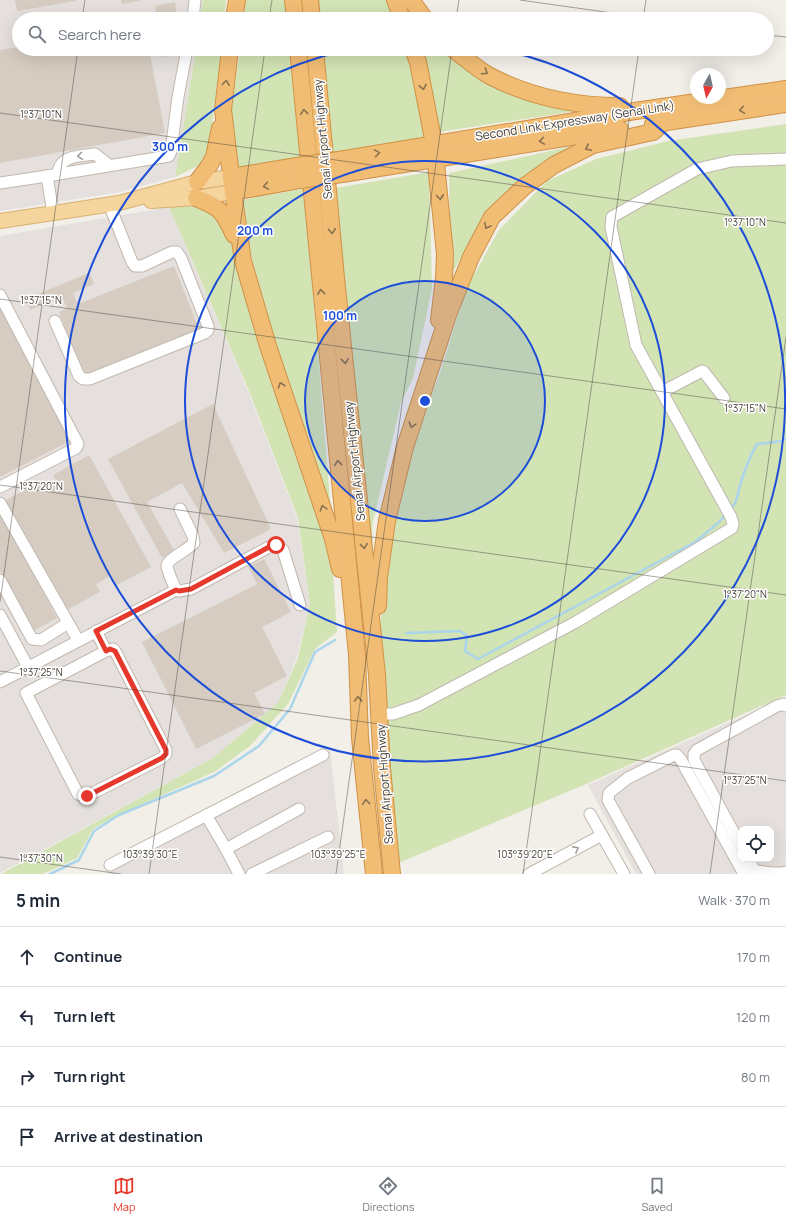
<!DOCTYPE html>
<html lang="en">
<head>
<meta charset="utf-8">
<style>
  :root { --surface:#fff; --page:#f2f2f3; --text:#1f2937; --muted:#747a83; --line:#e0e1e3; --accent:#e6382b }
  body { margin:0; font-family:Manrope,sans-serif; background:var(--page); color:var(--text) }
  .controls { position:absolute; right:12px; bottom:12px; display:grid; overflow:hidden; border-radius:8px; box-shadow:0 4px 16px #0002 }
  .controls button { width:36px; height:36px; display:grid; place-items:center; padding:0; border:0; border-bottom:1px solid var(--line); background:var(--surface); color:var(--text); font:20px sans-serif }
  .compass { position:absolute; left:690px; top:68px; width:36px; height:36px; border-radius:50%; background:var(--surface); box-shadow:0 4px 16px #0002; rotate:188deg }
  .stop { position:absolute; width:12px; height:12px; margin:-9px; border:3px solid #e6382b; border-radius:50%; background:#fff }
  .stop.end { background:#e6382b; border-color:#fff; box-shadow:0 1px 4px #0008 }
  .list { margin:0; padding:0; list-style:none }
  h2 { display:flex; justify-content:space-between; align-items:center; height:52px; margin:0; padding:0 16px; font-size:17px }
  h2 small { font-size:13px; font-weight:400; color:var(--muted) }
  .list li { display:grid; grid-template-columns:26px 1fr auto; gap:12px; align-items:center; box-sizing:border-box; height:60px; padding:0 16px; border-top:1px solid var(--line) }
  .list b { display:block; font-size:15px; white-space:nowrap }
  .list em { font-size:13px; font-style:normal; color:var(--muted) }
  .icon { flex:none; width:22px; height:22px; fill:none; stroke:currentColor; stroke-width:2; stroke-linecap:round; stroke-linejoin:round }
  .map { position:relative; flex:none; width:786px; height:874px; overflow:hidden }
  .search { position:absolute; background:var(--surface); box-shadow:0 4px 16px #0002; left:12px; right:12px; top:12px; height:44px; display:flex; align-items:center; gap:10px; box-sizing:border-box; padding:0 14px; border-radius:22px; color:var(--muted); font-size:15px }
  .sheet { height:292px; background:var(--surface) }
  nav { display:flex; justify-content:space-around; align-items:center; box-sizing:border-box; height:56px; border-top:1px solid var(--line); background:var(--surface); font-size:11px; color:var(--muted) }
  nav a { display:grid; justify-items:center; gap:2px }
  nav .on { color:var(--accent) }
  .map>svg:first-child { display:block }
  .industrial { fill:#e5e0dd; fill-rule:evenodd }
  .green { fill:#d2e3b4 }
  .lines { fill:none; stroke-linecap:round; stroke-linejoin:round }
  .stream { stroke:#aad5ea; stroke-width:2.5 }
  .building { fill:#d6ccc1 }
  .minor-casing { stroke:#c0b8ae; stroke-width:13 }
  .major-casing { stroke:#d9b070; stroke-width:16 }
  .highway-casing { stroke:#cf9145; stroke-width:18 }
  .minor { stroke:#fff; stroke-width:11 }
  .major { stroke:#f5d59e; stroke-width:14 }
  .highway { stroke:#f1bd75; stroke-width:16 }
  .highway-bridge-casing { stroke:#cf9145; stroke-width:18; stroke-linecap:butt }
  .highway-bridge { stroke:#f1bd75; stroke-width:16 }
  .oneway { stroke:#8a7150 }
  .oneway2 { stroke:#a29f9b }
  .route { stroke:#e6382b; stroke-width:5 }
  .ticks { fill:none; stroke:#453f37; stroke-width:1; stroke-opacity:0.45 }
  .ring { fill:none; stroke:#1d4ed8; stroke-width:2 }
  .labels { text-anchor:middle; stroke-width:3; stroke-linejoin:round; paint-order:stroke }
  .street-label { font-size:12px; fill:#453f37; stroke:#fff }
  .ticks-label { font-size:10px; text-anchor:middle; fill:#453f37; stroke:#fff; stroke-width:3; stroke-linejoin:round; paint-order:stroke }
  .centre { fill:#1d4ed8; stroke:#fff; stroke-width:2 }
  .ring-label { font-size:12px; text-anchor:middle; font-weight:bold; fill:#1d4ed8; stroke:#fff; stroke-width:3; stroke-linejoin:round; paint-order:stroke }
</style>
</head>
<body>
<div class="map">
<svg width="786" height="874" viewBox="0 0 786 874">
  <rect width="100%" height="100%" fill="#f2eee8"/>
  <g class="industrial">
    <polygon points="0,0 203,0 200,19 19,19 19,49 196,49 175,177 120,192 0,211"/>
    <polygon points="169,207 248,391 297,518 310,604 297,657 278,703 213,758 0,873 0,236"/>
    <path d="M 786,697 L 786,874 L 636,874 L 588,785 ZM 741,829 L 771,829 L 771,859 L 741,859 Z"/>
    <polygon points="330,750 344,874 109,874 104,863"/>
  </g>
  <g class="green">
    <polygon points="203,0 226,0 224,19 200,19"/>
    <polygon points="246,0 285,0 286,19 243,19"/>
    <polygon points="318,0 389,0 395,19 319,19"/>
    <polygon points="196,49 221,49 209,151 202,164 175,177"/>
    <polygon points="240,49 289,49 300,158 237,168 231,113"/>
    <polygon points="321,49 405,49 414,79 424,137 328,154"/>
    <polygon points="417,49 442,49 497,88 576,111 439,132"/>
    <polygon points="786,124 786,695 586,784 396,864 381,658 381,584 401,476 441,370 466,289 499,230 547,181 596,159 668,141"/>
    <polygon points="578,145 481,221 449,279 450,220 449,173"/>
    <polygon points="429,172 432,288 413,378 401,403 372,526 373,561 368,567 336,188"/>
    <polygon points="303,189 317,337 332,526 258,295 242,200"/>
    <polygon points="204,204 226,225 327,536 333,573 337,632 315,649 288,704 250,746 214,772 118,815 93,829 77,858 43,874 1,874 213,758 278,703 298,658 310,604 298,518 249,391 169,207"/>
  </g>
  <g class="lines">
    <g class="stream">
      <path d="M 731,509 C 739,500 737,493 741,482 C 745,469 750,456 757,444 L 782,441 L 786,438"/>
      <polyline points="406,633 460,631 467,636 465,651 478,659 695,542 718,523 726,514"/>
      <polyline points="50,874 79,860 94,831 119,815 214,776 259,746 290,709 315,652 335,640"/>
    </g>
  </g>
  <g class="building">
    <polygon points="15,0 76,0 76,1 17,11"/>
    <polygon points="121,0 140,0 140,1 122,4"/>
    <polygon points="175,2 177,19 157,19 155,6"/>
    <polygon points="19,47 19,49 149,49 165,133 0,163 0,50"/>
    <polygon points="162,49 182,49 183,54 163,57"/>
    <polygon points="174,266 199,329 84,375 59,312 67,308 62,297 30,310 26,299 89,273 94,284 73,293 78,304"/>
    <polygon points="0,305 72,440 0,477"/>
    <polygon points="213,404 271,529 224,553 182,483 147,502 174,550 162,558 108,459"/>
    <polygon points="89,455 151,567 115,586 110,576 96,584 100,592 65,611 4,501 41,482 45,490 57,483 53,475"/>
    <polygon points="0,513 57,618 33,631 0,570"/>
    <polygon points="264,559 291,612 262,627 287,676 254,693 265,714 196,749 142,642 257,584 248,567"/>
  </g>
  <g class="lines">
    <g class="minor-casing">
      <g id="minor">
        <polyline points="193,19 195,0"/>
        <path d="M 58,174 C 59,155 81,156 95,154 L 109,165"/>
        <polyline points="47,176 53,213"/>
        <polyline points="0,183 47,176 169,156 171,151 178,97 187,49"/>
        <polyline points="0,295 78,444 76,448 0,487"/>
        <polyline points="55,321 79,376 83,379 90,379 205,333 208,330 208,326 181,258 177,252 172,252 142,266 135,266 132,262 109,204"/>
        <polyline points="662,392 702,371 704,372 724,398"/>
        <polyline points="0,503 78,640"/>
        <polyline points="0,580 32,639 41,640 68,623"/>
        <path d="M 176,590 C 173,583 168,573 167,566 C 167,559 188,550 194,543 L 193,536 L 180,509"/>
        <polyline points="0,615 28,667"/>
        <polyline points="96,631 106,651 26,693 78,794 83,796 87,796 162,758 166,754 166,750 115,651 113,649 106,651"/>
        <polyline points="0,682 176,590 179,591 191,589 269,547 276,545 283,550 300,605"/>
        <polyline points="380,714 393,714 419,705 576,622 732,528 733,524 731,517 636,345 611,227 612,217 697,169 732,161 786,159"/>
        <polyline points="590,814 624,874"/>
        <polyline points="206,815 226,849 239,874"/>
        <polyline points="741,846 694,760 694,754 697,750 777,706 784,704 786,706"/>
        <polyline points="226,849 299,809"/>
        <path d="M 748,859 L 754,870 C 763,872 778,874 786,872"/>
        <polyline points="110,865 323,755"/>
        <polyline points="252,874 328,837"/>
        <polyline points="529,874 602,835"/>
        <polyline points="649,874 608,800 609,793 628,778 674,755 677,755 681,760 744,874"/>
      </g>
    </g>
    <g class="major-casing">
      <g id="major">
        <polyline points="151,201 196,198 233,192"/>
        <polyline points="0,221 119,203 197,182 231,177"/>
      </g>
    </g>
    <g class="highway-casing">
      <g id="highway">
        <polyline points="293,0 295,19"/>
        <polyline points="310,0 312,19"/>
        <polyline points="395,0 402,19"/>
        <polyline points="411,0 425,19"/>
        <polyline points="234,19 237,0"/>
        <polyline points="230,49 223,110 233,192 243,261 268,346 333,539 340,569"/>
        <polyline points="298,49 357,655 360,738 374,874"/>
        <polyline points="315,49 336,278 377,675 382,768 392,874"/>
        <polyline points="413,49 418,62 434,144 445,254 444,278 439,320"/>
        <path d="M 453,49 C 465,58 477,69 490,76 C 530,97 575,106 620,106"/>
        <polyline points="653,124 786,104"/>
        <polyline points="339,160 635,111 786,89"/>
        <polyline points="342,174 620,129"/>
        <polyline points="231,177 297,166"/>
        <polyline points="197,182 209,166 214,157 220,128"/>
        <polyline points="233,192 300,180"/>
        <path d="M 196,198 C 220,207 223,211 234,235"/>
        <polyline points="378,606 379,577 387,521 405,447 449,312 471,257 492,217 525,186 554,165 593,145 653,132 664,122"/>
      </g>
    </g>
    <use href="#minor" class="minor"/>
    <use href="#major" class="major"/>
    <use href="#highway" class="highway"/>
    <g class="highway-bridge-casing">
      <g id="highway-bridge">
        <polyline points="297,166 339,160"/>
        <polyline points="300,180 342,174"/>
      </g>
    </g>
    <use href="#highway-bridge" class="highway-bridge"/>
  </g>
  <defs><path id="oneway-chevron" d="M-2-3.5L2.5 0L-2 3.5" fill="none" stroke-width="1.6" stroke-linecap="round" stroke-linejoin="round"/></defs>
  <g class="oneway">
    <use href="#oneway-chevron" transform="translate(485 72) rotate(34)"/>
    <use href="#oneway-chevron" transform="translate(226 83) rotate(-83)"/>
    <use href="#oneway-chevron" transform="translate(423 87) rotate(78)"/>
    <use href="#oneway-chevron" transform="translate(742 110) rotate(171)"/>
    <use href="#oneway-chevron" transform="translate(304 112) rotate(-96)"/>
    <use href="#oneway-chevron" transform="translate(542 141) rotate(171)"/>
    <use href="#oneway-chevron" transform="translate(588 148) rotate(155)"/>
    <use href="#oneway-chevron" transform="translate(377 153) rotate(-9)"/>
    <use href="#oneway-chevron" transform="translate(266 186) rotate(170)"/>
    <use href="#oneway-chevron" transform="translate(440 197) rotate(85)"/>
    <use href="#oneway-chevron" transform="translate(487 226) rotate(118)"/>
    <use href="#oneway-chevron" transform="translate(332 231) rotate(85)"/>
    <use href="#oneway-chevron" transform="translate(321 292) rotate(-96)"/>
    <use href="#oneway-chevron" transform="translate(345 361) rotate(84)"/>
    <use href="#oneway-chevron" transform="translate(281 385) rotate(-109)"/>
    <use href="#oneway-chevron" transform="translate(412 425) rotate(107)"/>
    <use href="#oneway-chevron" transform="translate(338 463) rotate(-96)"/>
    <use href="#oneway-chevron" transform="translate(323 508) rotate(-108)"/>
    <use href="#oneway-chevron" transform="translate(364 546) rotate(84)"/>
    <use href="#oneway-chevron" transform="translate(358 699) rotate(-92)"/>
    <use href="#oneway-chevron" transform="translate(366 802) rotate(-96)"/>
  </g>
  <g class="oneway2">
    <use href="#oneway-chevron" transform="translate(80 156) rotate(172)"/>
    <use href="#oneway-chevron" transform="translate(576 849) rotate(-28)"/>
  </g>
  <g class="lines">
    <polyline class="route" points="87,796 162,758 166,754 166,750 115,651 110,649 106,651 96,631 176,590 179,591 191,589 269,547 276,545"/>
  </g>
  <path class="ticks" d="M 520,0 L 655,19M 82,19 L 85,0M 269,19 L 272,0M 456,19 L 459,0M 643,19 L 646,0M 767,35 L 786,37M 0,113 L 786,223M 0,299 L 786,409M 0,485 L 786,595M 0,602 L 78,49M 0,671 L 786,781M 0,857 L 121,874M 149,874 L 265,49M 336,874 L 452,49M 523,874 L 639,49M 710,874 L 786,337"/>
  <circle cx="425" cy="401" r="120" fill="#1d4ed8" fill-opacity=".12"/>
  <g class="ring">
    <circle cx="425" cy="401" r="120"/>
    <circle cx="425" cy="401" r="240"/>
    <path d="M503 50A360 360 0 1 1 347 50"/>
  </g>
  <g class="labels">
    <g class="street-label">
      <text transform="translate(575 121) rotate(-9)" y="4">Second Link Expressway (Senai Link)</text>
      <text transform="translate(323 139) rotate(-95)" y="4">Senai Airport Highway</text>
      <text transform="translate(355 461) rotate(-96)" y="4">Senai Airport Highway</text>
      <text transform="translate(385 784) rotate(-94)" y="4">Senai Airport Highway</text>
    </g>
  </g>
  <g class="ticks-label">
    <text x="41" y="118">1°37'10"N</text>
    <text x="745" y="226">1°37'10"N</text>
    <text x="41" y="304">1°37'15"N</text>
    <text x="745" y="412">1°37'15"N</text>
    <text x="41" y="490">1°37'20"N</text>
    <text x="745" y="598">1°37'20"N</text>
    <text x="41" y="676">1°37'25"N</text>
    <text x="745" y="784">1°37'25"N</text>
    <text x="150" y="858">103°39'30"E</text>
    <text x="338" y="858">103°39'25"E</text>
    <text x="525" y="858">103°39'20"E</text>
    <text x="41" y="862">1°37'30"N</text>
  </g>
  <circle cx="425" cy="401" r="6" class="centre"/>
  <g class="ring-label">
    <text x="170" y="151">300 m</text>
    <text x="255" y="235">200 m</text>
    <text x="340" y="320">100 m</text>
  </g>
</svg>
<div class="controls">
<button><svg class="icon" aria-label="locate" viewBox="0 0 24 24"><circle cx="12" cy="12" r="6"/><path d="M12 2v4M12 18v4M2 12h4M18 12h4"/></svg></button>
</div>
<svg class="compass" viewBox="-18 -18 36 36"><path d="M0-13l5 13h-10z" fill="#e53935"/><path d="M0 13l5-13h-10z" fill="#747a83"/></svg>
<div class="stop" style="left:276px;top:545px"></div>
<div class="stop end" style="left:87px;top:796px"></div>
<div class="search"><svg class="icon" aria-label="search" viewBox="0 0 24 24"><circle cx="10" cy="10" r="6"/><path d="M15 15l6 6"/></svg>Search here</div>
</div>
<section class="sheet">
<h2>5 min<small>Walk · 370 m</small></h2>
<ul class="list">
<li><svg class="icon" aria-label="ahead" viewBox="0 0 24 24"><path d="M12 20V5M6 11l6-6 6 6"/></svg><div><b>Continue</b></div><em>170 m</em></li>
<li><svg class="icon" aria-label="left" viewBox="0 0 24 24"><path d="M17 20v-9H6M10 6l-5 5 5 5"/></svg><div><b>Turn left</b></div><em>120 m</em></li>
<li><svg class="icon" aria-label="right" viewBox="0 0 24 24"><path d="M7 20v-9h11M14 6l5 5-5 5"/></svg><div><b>Turn right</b></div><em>80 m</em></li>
<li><svg class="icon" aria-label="arrive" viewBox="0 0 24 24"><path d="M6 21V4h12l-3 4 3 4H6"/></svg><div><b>Arrive at destination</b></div></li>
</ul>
</section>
<nav>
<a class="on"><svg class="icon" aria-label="map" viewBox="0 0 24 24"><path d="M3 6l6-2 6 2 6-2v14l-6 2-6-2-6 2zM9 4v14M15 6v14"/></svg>Map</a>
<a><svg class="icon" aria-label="directions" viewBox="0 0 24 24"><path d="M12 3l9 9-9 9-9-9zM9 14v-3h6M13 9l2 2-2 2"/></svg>Directions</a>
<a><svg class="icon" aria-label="saved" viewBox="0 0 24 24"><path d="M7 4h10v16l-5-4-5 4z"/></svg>Saved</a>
</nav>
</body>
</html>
